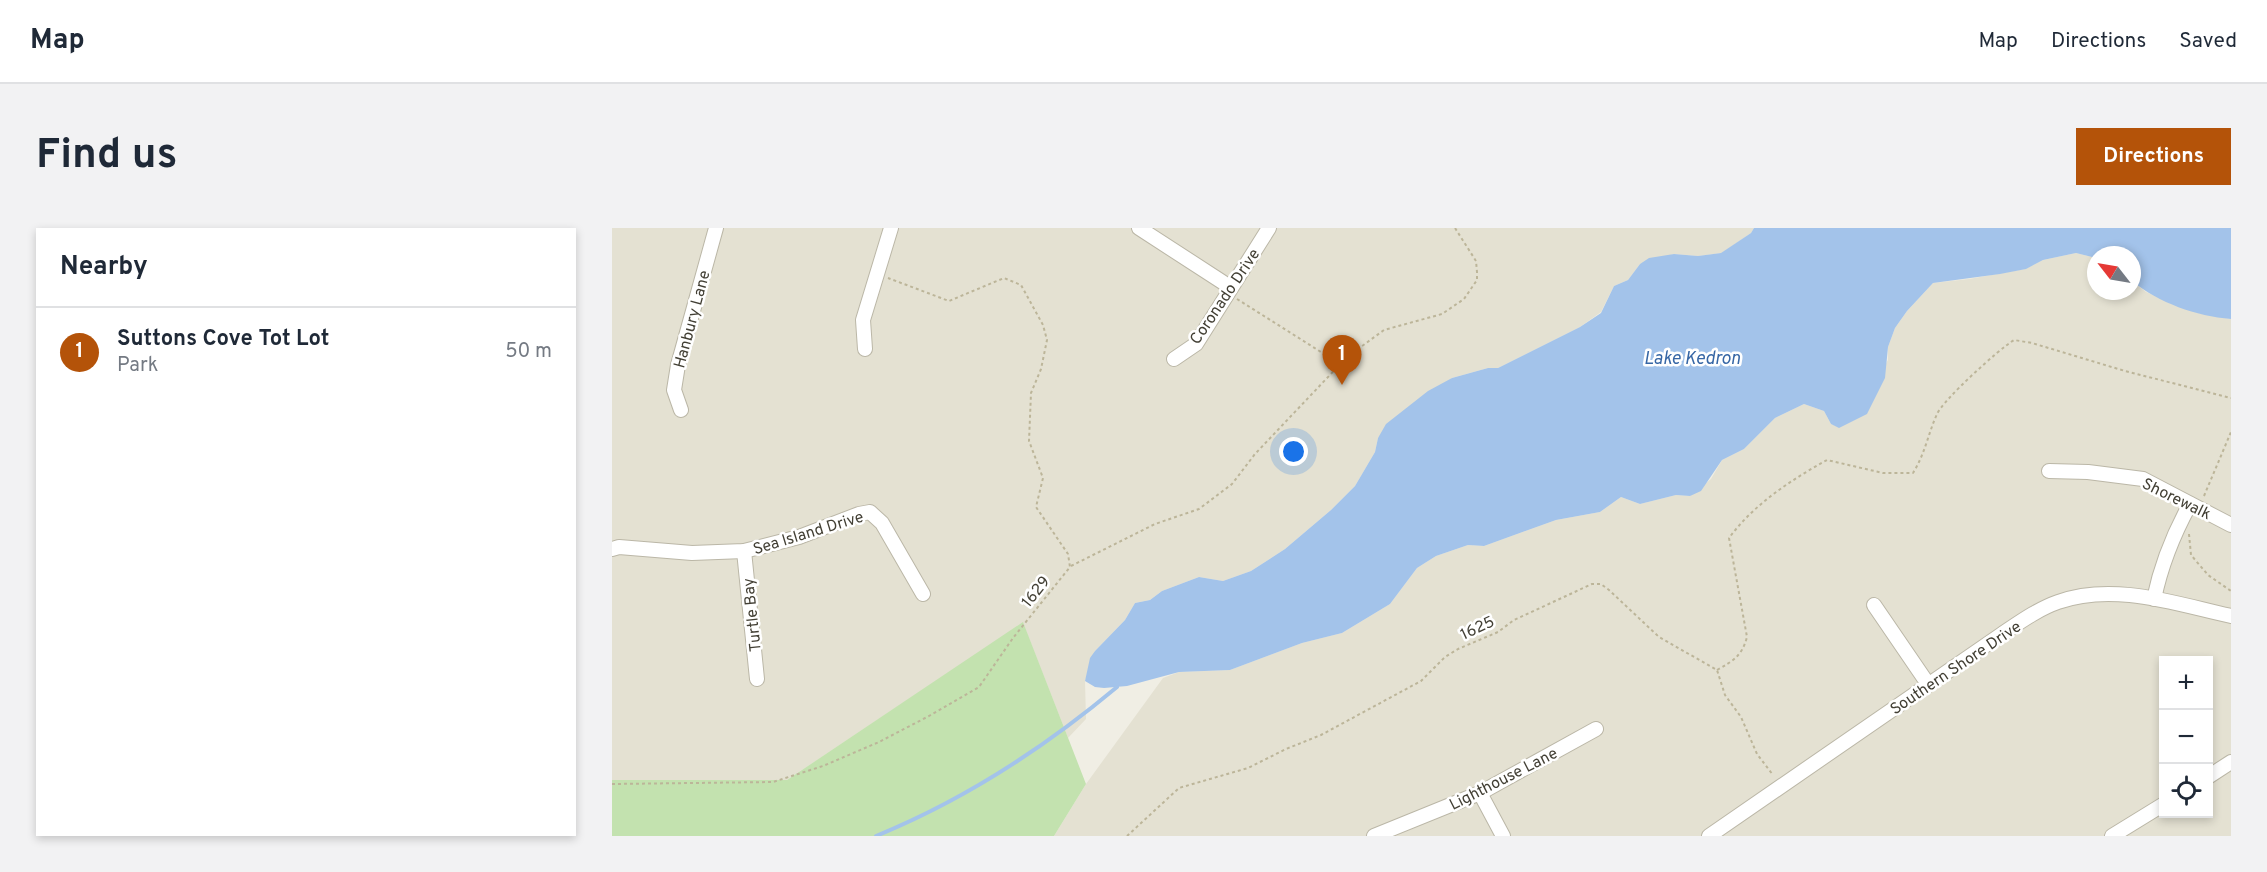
<!DOCTYPE html>
<html lang="en">
<head>
<meta charset="utf-8">
<style>
  :root { --surface:#fff; --page:#f2f2f3; --text:#1f2937; --muted:#747a83; --line:#e0e1e3; --accent:#b45309 }
  body { margin:0; font-family:Overpass,sans-serif; background:var(--page); color:var(--text) }
  .controls { position:absolute; right:18px; bottom:18px; display:grid; overflow:hidden; border-radius:0px; box-shadow:0 3px 9px #0003 }
  .controls button { width:54px; height:54px; display:grid; place-items:center; padding:0; border:0; border-bottom:2px solid var(--line); background:var(--surface); color:var(--text); font:30px sans-serif }
  .compass { position:absolute; left:1475px; top:18px; width:54px; height:54px; border-radius:50%; background:var(--surface); box-shadow:0 3px 9px #0003; rotate:301deg }
  .you { position:absolute; left:682px; top:224px; width:21px; height:21px; margin:-15px; border:4px solid #fff; border-radius:50%; background:#1a73e8; box-shadow:0 0 0 9px #1a73e833 }
  .badge { display:grid; place-items:center; width:39px; height:39px; border-radius:50%; background:var(--accent); color:#fff; font-size:20px; font-weight:700 }
  .pin { position:absolute; translate:-50% -50px; filter:drop-shadow(0 2px 3px #0008) }
  .pin::after { content:''; position:absolute; top:32px; width:21px; height:18px; background:inherit; clip-path:polygon(0 0,100% 0,50% 100%) }
  .list { margin:0; padding:0; list-style:none }
  h2 { display:flex; justify-content:space-between; align-items:center; height:78px; margin:0; padding:0 24px; font-size:26px }
  h2 small { font-size:20px; font-weight:400; color:var(--muted) }
  .list li { display:grid; grid-template-columns:39px 1fr auto; gap:18px; align-items:center; box-sizing:border-box; height:90px; padding:0 24px; border-top:2px solid var(--line) }
  .list b { display:block; font-size:22px; white-space:nowrap }
  .list p { margin:0; font-size:20px; white-space:nowrap; color:var(--muted) }
  .list em { font-size:20px; font-style:normal; color:var(--muted) }
  .icon { flex:none; width:33px; height:33px; fill:none; stroke:currentColor; stroke-width:2; stroke-linecap:round; stroke-linejoin:round }
  .map { position:relative; flex:none; width:1619px; height:608px; overflow:hidden; border-radius:0px }
  header { display:flex; align-items:center; gap:36px; box-sizing:border-box; height:84px; padding:0 30px; background:var(--surface); border-bottom:2px solid var(--line) }
  header strong { font-size:28px }
  nav { display:flex; gap:33px; margin-inline-start:auto; font-size:21px }
  .intro { display:flex; align-items:center; justify-content:space-between; box-sizing:border-box; height:144px; padding:0 36px }
  h1 { margin:0; font-size:42px }
  .button { padding:15px 27px; border-radius:0px; background:var(--accent); color:#fff; font-size:21px; font-weight:700 }
  main { display:flex; gap:36px; padding:0 36px }
  aside { flex:1; background:var(--surface); border-radius:0px; box-shadow:0 3px 9px #0003 }
  .map>svg:first-child { display:block }
  .residential { fill:#e4e1d2; fill-rule:evenodd }
  .green { fill:#c3e2af }
  .water { fill:#a3c3ea }
  .lines { fill:none; stroke-linecap:round; stroke-linejoin:round }
  .stream { stroke:#a3c3ea; stroke-width:4 }
  .minor-casing { stroke:#bbb7a7; stroke-width:16 }
  .path { stroke:#bcb599; stroke-width:2; stroke-dasharray:3 3; stroke-linecap:butt }
  .minor { stroke:#fff; stroke-width:14 }
  .labels { text-anchor:middle; stroke-width:5; stroke-linejoin:round; paint-order:stroke }
  .street-label { font-size:16px; fill:#423f34; stroke:#fff }
  .water-label { font-size:18px; font-style:italic; fill:#3666a5; stroke:#fff }
</style>
</head>
<body>
<header>
<strong>Map</strong>
<nav><a>Map</a><a>Directions</a><a>Saved</a></nav>
</header>
<div class="intro"><h1>Find us</h1><a class="button">Directions</a></div>
<main>
<aside>
<h2>Nearby<small></small></h2>
<ul class="list">
<li><span class="badge">1</span><div><b>Suttons Cove Tot Lot</b><p>Park</p></div><em>50 m</em></li>
</ul>
</aside>
<div class="map">
<svg width="1619" height="608" viewBox="0 0 1619 608">
  <rect width="100%" height="100%" fill="#f0eee4"/>
  <g class="residential">
    <polygon points="0,0 1142,0 1139,5 1110,25 1086,28 1062,26 1028,36 1016,52 1002,58 989,84 968,99 886,140 876,140 840,150 766,210 763,224 743,258 719,282 673,321 639,343 611,353 587,349 550,363 538,372 523,375 513,392 483,423 473,453 474,491 456,510 411,395 175,552 0,552"/>
    <path d="M 1464,25 L 1484,30 L 1484,63 L 1520,63 L 1520,53 L 1534,64 L 1574,81 L 1590,86 L 1619,91 L 1619,608 L 442,608 L 474,556 L 551,450 L 567,444 L 618,442 L 690,415 L 730,405 L 778,376 L 805,340 L 824,328 L 856,317 L 872,318 L 944,292 L 988,284 L 1009,269 L 1028,276 L 1064,267 L 1078,268 L 1099,251 L 1110,232 L 1132,221 L 1163,190 L 1192,176 L 1212,183 L 1219,196 L 1227,199 L 1242,192 L 1276,132 L 1276,119 L 1283,100 L 1295,83 L 1321,55 L 1357,51 L 1413,41 L 1431,32 ZM 1552,433 L 1596,433 L 1596,586 L 1552,586 Z"/>
  </g>
  <polygon class="green" points="411,394 474,556 442,608 0,608 0,552 175,552"/>
  <path class="water" d="M 1142,0 L 1619,0 L 1619,91 C 1584,88 1547,75 1520,53 L 1520,27 L 1484,27 L 1484,30 L 1464,25 L 1431,32 L 1414,41 L 1388,46 L 1321,55 L 1295,83 L 1283,100 L 1276,119 L 1273,150 L 1255,186 L 1227,200 L 1219,196 L 1212,183 L 1192,176 L 1163,190 L 1132,221 L 1110,232 L 1089,263 L 1078,268 L 1064,267 L 1028,276 L 1009,269 L 988,284 L 944,292 L 872,318 L 856,317 L 824,328 L 805,340 L 778,376 L 730,405 L 690,415 L 618,442 L 567,444 L 515,458 L 492,460 L 483,459 L 473,453 L 478,430 L 483,423 L 513,392 L 523,375 L 538,372 L 550,363 L 587,349 L 611,353 L 639,343 L 673,321 L 719,282 L 743,258 L 763,224 L 766,210 L 774,196 L 816,163 L 840,150 L 876,140 L 886,140 L 968,99 L 989,85 L 1002,58 L 1016,52 L 1028,36 L 1037,30 L 1062,26 L 1086,28 L 1109,25 L 1139,5 Z"/>
  <g class="lines">
    <path class="stream" d="M 264,608 C 352,572 432,520 505,459"/>
    <g class="minor-casing">
      <g id="minor">
        <polyline points="527,0 618,59"/>
        <polyline points="253,121 251,92 279,0"/>
        <polyline points="562,131 584,116 657,0"/>
        <polyline points="69,182 62,162 66,137 104,0"/>
        <polyline points="1437,243 1476,244 1531,251 1619,297"/>
        <polyline points="0,321 7,319 80,325 132,323 187,309 247,286 258,284 270,295 311,366"/>
        <polyline points="132,323 145,451"/>
        <path d="M 1542,371 C 1549,337 1561,307 1578,276"/>
        <polyline points="1262,377 1316,456"/>
        <polyline points="1596,549 1619,534"/>
        <polyline points="868,565 891,608"/>
        <polyline points="762,608 868,565 984,501"/>
        <path d="M 1097,608 L 1390,406 C 1408,394 1426,381 1446,374 C 1502,354 1564,376 1619,388"/>
        <polyline points="1500,608 1552,576"/>
      </g>
    </g>
    <g class="path">
      <polyline points="625,71 728,136"/>
      <polyline points="1592,268 1619,204"/>
      <polyline points="1577,306 1579,327 1596,347 1619,363"/>
      <polyline points="459,338 543,296 587,281 620,256 643,226 735,129 772,102 830,86 852,71 865,52 865,44 864,33 843,0"/>
      <path d="M 1105,442 C 1121,433 1130,428 1135,409 L 1117,310 C 1142,276 1179,252 1215,232 L 1271,245 L 1301,245 C 1313,226 1316,206 1325,186 C 1331,172 1387,121 1402,112 L 1420,115 L 1513,143 L 1619,170"/>
      <polyline points="0,556 161,554 211,538 267,514 317,488 367,459 401,410 458,339 456,326 424,279 431,250 417,213 419,165 429,141 435,112 431,97 409,57 392,50 337,73 276,50"/>
      <polyline points="515,608 567,560 636,540 674,521 709,507 809,453 833,429 846,421 886,404 902,392 980,356 989,356 997,362 1047,409 1105,442 1113,467 1129,489 1145,526 1161,547"/>
    </g>
    <use href="#minor" class="minor"/>
  </g>
  <g class="labels">
    <g class="street-label">
      <text transform="translate(612 68) rotate(-56)" y="6">Coronado Drive</text>
      <text transform="translate(79 91) rotate(-75)" y="6">Hanbury Lane</text>
      <text transform="translate(1565 270) rotate(26)" y="6">Shorewalk</text>
      <text transform="translate(196 304) rotate(-17)" y="6">Sea Island Drive</text>
      <text transform="translate(423 363) rotate(-51)" y="6">1629</text>
      <text transform="translate(139 387) rotate(-96)" y="6">Turtle Bay</text>
      <text transform="translate(865 399) rotate(-25)" y="6">1625</text>
      <text transform="translate(1343 439) rotate(-34)" y="6">Southern Shore Drive</text>
      <text transform="translate(891 550) rotate(-27)" y="6">Lighthouse Lane</text>
    </g>
    <g class="water-label">
      <text x="1080" y="136">Lake Kedron</text>
    </g>
  </g>
</svg>
<div class="controls">
<button>+</button>
<button>−</button>
<button><svg class="icon" aria-label="locate" viewBox="0 0 24 24"><circle cx="12" cy="12" r="6"/><path d="M12 2v4M12 18v4M2 12h4M18 12h4"/></svg></button>
</div>
<svg class="compass" viewBox="-18 -18 36 36"><path d="M0-13l5 13h-10z" fill="#e53935"/><path d="M0 13l5-13h-10z" fill="#747a83"/></svg>
<div class="you"></div>
<div class="pin badge" style="left:730px;top:157px">1</div>
</div>
</main>
</body>
</html>
